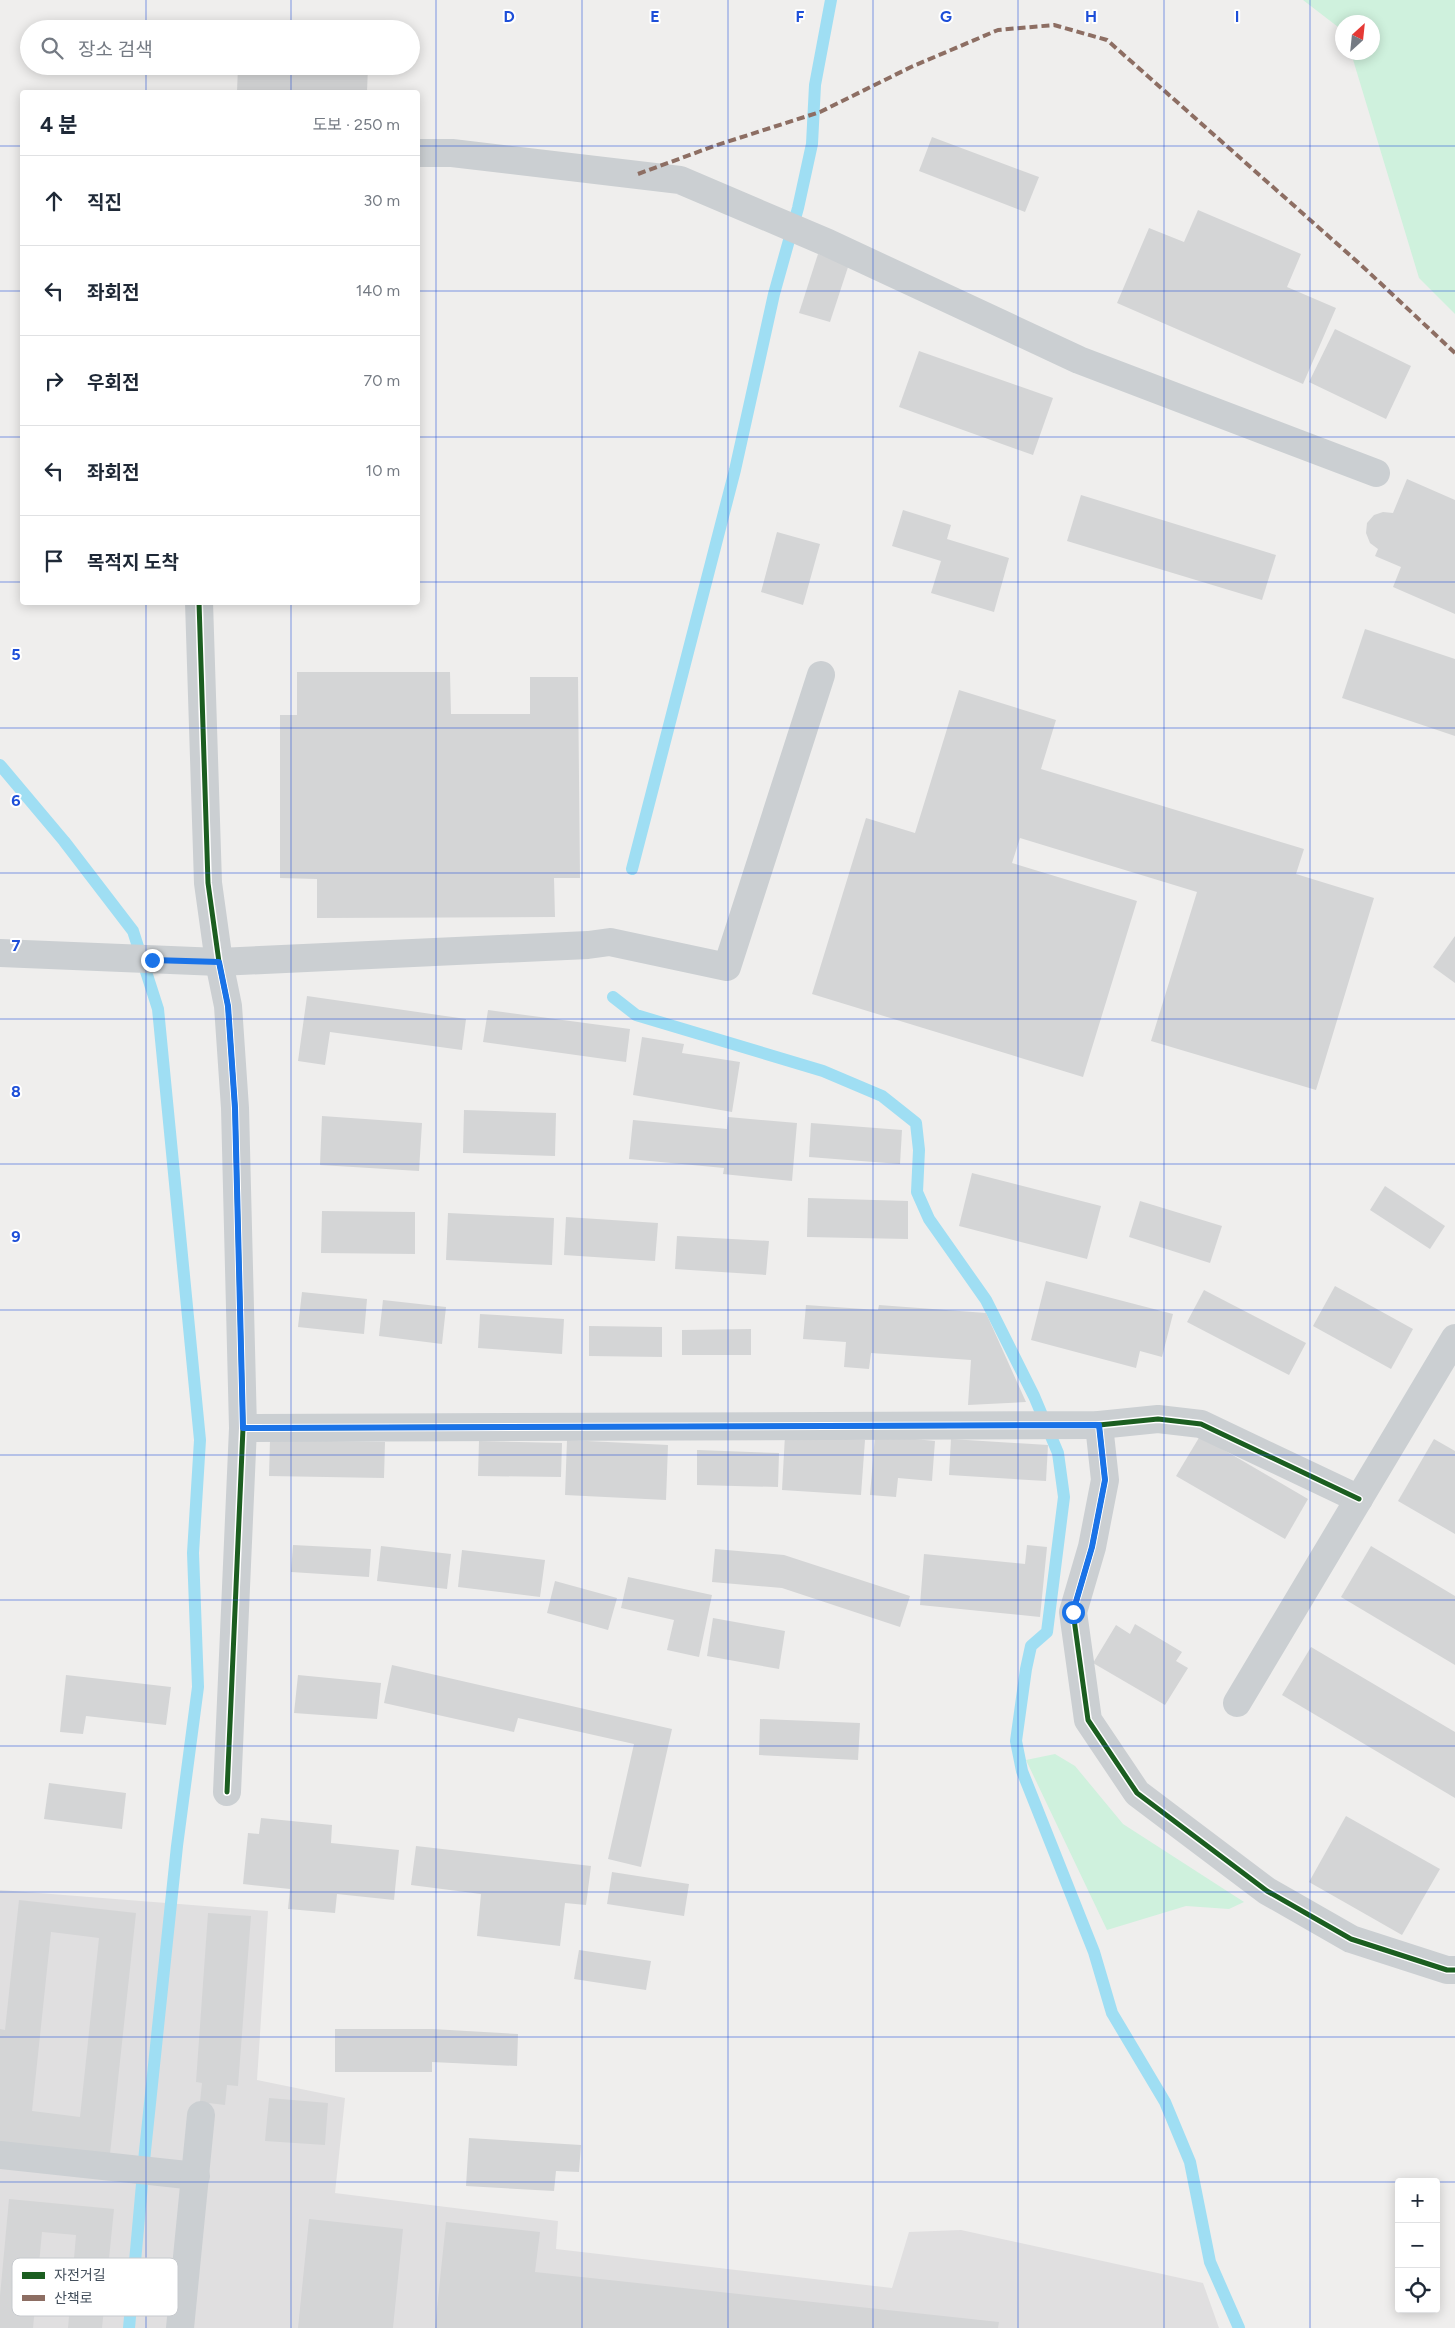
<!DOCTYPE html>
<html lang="ko">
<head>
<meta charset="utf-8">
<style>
  :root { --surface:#fff; --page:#f6f6f7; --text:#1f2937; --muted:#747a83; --line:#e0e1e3 }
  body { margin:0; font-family:Figtree,"Noto Sans KR",sans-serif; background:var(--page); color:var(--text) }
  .controls { position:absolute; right:15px; bottom:15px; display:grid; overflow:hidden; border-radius:5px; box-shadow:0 2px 12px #0003 }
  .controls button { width:45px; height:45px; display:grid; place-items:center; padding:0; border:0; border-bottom:1px solid var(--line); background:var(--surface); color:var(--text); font:25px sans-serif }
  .compass { position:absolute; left:1335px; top:15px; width:45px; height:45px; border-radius:50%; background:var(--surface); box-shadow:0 2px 12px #0003; rotate:27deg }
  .stop { position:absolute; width:15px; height:15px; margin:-11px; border:4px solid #1a73e8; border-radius:50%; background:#fff }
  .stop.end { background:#1a73e8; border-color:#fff; box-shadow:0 1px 5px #0008 }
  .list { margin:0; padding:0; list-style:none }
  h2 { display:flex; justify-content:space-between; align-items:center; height:65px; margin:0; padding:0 20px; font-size:21px }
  h2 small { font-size:16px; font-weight:400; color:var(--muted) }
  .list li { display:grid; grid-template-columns:32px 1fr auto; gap:15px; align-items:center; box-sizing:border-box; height:90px; padding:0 20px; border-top:1px solid var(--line) }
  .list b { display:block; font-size:19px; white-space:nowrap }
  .list em { font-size:16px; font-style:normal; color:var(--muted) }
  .icon { flex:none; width:28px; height:28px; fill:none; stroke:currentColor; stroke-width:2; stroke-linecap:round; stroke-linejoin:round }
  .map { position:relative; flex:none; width:1455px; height:2328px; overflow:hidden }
  .search { position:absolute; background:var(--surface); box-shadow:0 2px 12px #0003; left:20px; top:20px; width:400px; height:55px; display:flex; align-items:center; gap:12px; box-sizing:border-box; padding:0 18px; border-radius:28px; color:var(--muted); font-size:19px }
  .panel { position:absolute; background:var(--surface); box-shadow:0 2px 12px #0003; left:20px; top:90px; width:400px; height:515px; border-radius:5px }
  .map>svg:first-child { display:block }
  .education { fill:#e0dfe0 }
  .green { fill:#cff1dd }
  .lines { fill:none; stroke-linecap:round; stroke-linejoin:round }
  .stream { stroke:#9fdef3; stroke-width:12 }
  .building { fill:#d4d5d6; fill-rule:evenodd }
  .minor { stroke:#cbcfd2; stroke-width:28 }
  .quiet { stroke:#8d6e63; stroke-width:4; stroke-dasharray:8 4; stroke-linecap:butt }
  .cycleway-casing { stroke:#fff; stroke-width:8 }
  .cycleway { stroke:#1b5e20; stroke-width:5 }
  .route { stroke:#1a73e8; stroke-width:6 }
  .grid { fill:none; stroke:#1d4ed8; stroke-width:1; stroke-opacity:0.55 }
  .key { fill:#fff; stroke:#c7cace; stroke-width:1 }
  .key-label { font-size:14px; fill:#434f5c }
  .grid-label { font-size:16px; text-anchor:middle; font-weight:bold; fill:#1d4ed8; stroke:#fff; stroke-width:4; stroke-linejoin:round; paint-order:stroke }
</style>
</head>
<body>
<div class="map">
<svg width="1455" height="2328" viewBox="0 0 1455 2328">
  <rect width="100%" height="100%" fill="#efeeed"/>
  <polygon class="education" points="0,1890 268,1911 257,2080 345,2098 335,2193 558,2221 556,2249 892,2288 909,2232 961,2230 1203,2283 1219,2328 0,2328"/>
  <g class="green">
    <polygon points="1303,0 1455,0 1455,314 1419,278 1351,53 1372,52 1372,22 1342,22 1342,30"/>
    <polygon points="1055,1754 1075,1766 1123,1824 1244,1902 1229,1909 1186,1906 1107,1930 1026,1760"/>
  </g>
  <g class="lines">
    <g class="stream">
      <polyline points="0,765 64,841 133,931 158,1009 200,1440 193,1553 198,1687 177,1846 145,2151 129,2328"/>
      <polyline points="632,869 735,470 774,294 798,208 812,144 815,85 831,0"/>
      <polyline points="613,997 636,1015 823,1071 882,1096 916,1123 919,1150 917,1192 929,1219 986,1300 1034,1396 1058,1453 1064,1497 1047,1632 1031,1646 1026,1669 1016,1741 1022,1771 1094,1952 1112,2013 1165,2102 1190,2162 1210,2262 1239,2328"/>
    </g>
  </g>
  <g class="building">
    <polygon points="238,66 368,66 367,92 237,92"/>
    <polygon points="932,137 1039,177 1025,212 919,171"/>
    <polygon points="1198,210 1301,254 1287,287 1336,308 1303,384 1117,303 1149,228 1184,242"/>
    <polygon points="818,254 849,264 830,322 799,313"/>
    <polygon points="1335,329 1411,366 1386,419 1309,382"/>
    <polygon points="919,351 1053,398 1033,455 899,407"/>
    <polygon points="1407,479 1455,500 1455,614 1393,587 1401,567 1375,556 1378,549 1370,543 1366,533 1367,523 1374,515 1383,512 1393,513"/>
    <polygon points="1081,495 1276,555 1262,600 1067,541"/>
    <polygon points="903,510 951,525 947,539 1009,558 994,612 931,593 941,561 892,546"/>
    <polygon points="777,532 820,544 803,605 761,592"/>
    <polygon points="1365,629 1455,659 1455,736 1342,698"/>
    <polygon points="297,672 450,672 451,714 530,714 530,677 578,677 580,878 554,878 555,917 317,918 317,879 280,878 280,715 297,715"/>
    <polygon points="959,690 1056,720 1041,769 1304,849 1296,874 1374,898 1316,1090 1151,1041 1197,892 1020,838 1012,863 1137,901 1083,1077 812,994 866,818 915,833"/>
    <polygon points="1455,936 1455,983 1433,967"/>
    <polygon points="307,996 466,1019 462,1050 330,1032 325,1065 298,1061"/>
    <polygon points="488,1010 630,1029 626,1062 483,1042"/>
    <polygon points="642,1037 684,1044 682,1053 740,1062 732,1112 633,1095"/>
    <polygon points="464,1110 556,1113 555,1156 463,1153"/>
    <polygon points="322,1116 422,1123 419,1171 320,1165"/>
    <polygon points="728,1117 797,1123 792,1181 723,1174 724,1168 629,1159 633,1120 727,1129"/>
    <polygon points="811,1123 902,1130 900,1164 809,1157"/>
    <polygon points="972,1173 1101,1206 1087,1259 959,1226"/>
    <polygon points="1385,1186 1445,1226 1430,1249 1370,1210"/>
    <polygon points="808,1198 908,1201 908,1239 807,1237"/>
    <polygon points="1140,1201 1222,1226 1210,1263 1129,1237"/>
    <polygon points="322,1211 415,1212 415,1254 321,1253"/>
    <polygon points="448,1213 554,1218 552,1265 446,1260"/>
    <polygon points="566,1217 658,1223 655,1261 564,1255"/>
    <polygon points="677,1236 769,1241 766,1275 675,1269"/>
    <polygon points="1046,1281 1173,1314 1162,1357 1140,1351 1136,1368 1031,1340"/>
    <polygon points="1335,1286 1413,1329 1391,1369 1313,1326"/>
    <polygon points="1204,1290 1306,1343 1289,1375 1187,1322"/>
    <polygon points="302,1292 367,1299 364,1334 298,1327"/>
    <polygon points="383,1300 446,1307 442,1344 379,1336"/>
    <polygon points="806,1305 878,1310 879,1305 986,1313 1026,1402 968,1405 971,1360 871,1353 869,1369 844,1367 846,1342 803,1339"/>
    <polygon points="480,1314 564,1319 562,1354 478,1348"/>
    <polygon points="589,1326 662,1327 662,1357 589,1356"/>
    <polygon points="751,1329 751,1355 682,1355 682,1330"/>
    <polygon points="785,1435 865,1440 861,1495 782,1490"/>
    <polygon points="875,1435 935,1441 932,1481 898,1478 896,1497 870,1495"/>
    <polygon points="1200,1436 1308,1499 1285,1539 1176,1476"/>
    <polygon points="951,1439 1048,1445 1046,1481 949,1475"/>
    <polygon points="1434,1439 1455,1451 1455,1534 1398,1501"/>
    <polygon points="270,1440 385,1442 384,1478 269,1476"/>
    <polygon points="567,1440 668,1445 666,1500 565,1495"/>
    <polygon points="479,1441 562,1443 561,1477 478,1476"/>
    <polygon points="697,1450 779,1453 778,1487 697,1485"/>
    <polygon points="293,1545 371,1549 369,1577 291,1572"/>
    <polygon points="1027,1545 1047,1547 1040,1617 920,1605 924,1554 1025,1564"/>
    <polygon points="381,1546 451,1554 447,1589 377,1581"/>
    <polygon points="1371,1546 1455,1596 1455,1665 1341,1597"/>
    <polygon points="715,1549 784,1555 910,1596 900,1627 782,1588 712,1582"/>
    <polygon points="462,1550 545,1560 540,1597 458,1587"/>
    <polygon points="628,1577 712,1595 699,1657 667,1650 674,1620 621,1608"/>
    <polygon points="555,1581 617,1598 608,1630 547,1613"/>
    <polygon points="713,1618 785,1631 779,1669 707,1656"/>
    <polygon points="1135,1624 1182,1652 1176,1661 1188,1668 1165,1705 1093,1663 1116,1625 1130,1634"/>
    <polygon points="1311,1647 1455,1732 1455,1798 1282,1695"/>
    <polygon points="392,1665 672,1729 641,1867 608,1859 634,1744 518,1718 514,1732 384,1703"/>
    <polygon points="66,1675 171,1687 166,1725 86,1716 83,1734 60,1732"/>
    <polygon points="298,1675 381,1683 377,1719 294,1713"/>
    <polygon points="760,1719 860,1723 858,1760 759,1755"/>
    <polygon points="49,1783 126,1793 122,1829 44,1819"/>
    <polygon points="1346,1816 1440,1869 1402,1935 1309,1882"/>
    <polygon points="261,1818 332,1825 331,1843 399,1850 394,1900 337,1894 335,1913 288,1909 290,1889 243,1884 248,1833 259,1834"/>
    <polygon points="416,1846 591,1866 586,1905 565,1903 560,1946 477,1936 481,1894 411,1885"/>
    <polygon points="612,1872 689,1884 684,1916 607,1904"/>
    <path d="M 19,1900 L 136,1913 L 110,2154 L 0,2143 L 0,2029 L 5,2030 ZM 51,1932 L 99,1938 L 80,2117 L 32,2111 Z"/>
    <polygon points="208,1913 251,1916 238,2086 227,2085 225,2105 200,2102 202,2083 196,2082"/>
    <polygon points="579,1950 651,1961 646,1990 574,1979"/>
    <polygon points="335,2029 432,2029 518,2034 517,2066 432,2062 432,2072 335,2072"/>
    <polygon points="269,2098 328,2103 325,2145 265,2141"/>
    <polygon points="469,2138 581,2145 579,2172 556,2171 554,2191 466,2186"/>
    <polygon points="9,2199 114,2209 102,2328 68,2328 76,2235 42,2232 33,2328 0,2328 0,2296"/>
    <polygon points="309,2219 403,2229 393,2328 298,2328"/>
    <polygon points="446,2222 540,2232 535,2272 999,2322 998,2328 435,2328"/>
  </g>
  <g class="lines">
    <g class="minor">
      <polyline points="418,153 452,153 680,180 828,243 1079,360 1376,473"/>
      <polyline points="199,602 208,883 219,962 228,1006 235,1108 243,1428 227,1792"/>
      <polyline points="0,953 219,962 588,945 610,942 727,967 821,675"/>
      <polyline points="1099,1425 1105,1480 1092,1547 1073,1612 1088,1720 1137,1793 1267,1891 1351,1939 1447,1970 1455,1970"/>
      <polyline points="243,1428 1099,1425 1158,1419 1201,1424 1359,1499"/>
      <polyline points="1237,1703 1455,1338"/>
      <polyline points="0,2155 196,2176"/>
      <polyline points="180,2328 201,2115"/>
    </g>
    <polyline class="quiet" points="638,174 714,146 820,112 911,67 998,30 1054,25 1107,40 1361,265 1455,353"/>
    <g class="cycleway-casing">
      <g id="cycleway">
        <polyline points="199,602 208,883 219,962 228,1006 235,1108 243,1428 227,1792"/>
        <polyline points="1099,1425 1105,1480 1092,1547 1073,1612 1088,1720 1137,1793 1267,1891 1351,1939 1447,1970 1455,1970"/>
        <polyline points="243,1428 1099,1425 1158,1419 1201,1424 1359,1499"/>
      </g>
    </g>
    <use href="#cycleway" class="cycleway"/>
  </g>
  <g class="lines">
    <polyline class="route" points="152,960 219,962 228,1006 235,1108 243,1428 1099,1425 1105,1480 1092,1547 1073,1612"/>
  </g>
  <path class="grid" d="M 146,0 L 146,29M 291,0 L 291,29M 436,0 L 436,2328M 582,0 L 582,2328M 728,0 L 728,2328M 873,0 L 873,2328M 1018,0 L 1018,2328M 1164,0 L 1164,2328M 1310,0 L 1310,2328M 146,66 L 146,92M 291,66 L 291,92M 0,146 L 22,146M 418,146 L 1455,146M 0,291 L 22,291M 418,291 L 1455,291M 0,437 L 22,437M 418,437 L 1455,437M 0,582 L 22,582M 418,582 L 1455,582M 146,602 L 146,2328M 291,602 L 291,2328M 0,728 L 1455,728M 0,873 L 1455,873M 0,1019 L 1455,1019M 0,1164 L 1455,1164M 0,1310 L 1455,1310M 0,1455 L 1455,1455M 0,1600 L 1455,1600M 0,1746 L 1455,1746M 0,1892 L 1455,1892M 0,2037 L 1455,2037M 0,2182 L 1399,2182M 1436,2182 L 1455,2182"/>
  <rect x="12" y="2258" width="166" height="58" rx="8" class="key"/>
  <rect x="22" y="2272" width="23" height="7" fill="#1b5e20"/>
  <rect x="22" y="2295" width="23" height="6" fill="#8d6e63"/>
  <g class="key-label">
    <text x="54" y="2280">자전거길</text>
    <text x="54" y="2303">산책로</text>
  </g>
  <g class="grid-label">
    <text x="509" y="22">D</text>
    <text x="655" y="22">E</text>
    <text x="800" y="22">F</text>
    <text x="946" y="22">G</text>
    <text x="1091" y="22">H</text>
    <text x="1237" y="22">I</text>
    <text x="16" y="660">5</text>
    <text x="16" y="806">6</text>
    <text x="16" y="951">7</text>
    <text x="16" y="1097">8</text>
    <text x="16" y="1242">9</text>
  </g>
</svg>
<div class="controls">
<button>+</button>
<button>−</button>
<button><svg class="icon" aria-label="locate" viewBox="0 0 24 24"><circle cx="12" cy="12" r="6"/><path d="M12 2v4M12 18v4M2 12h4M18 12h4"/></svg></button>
</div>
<svg class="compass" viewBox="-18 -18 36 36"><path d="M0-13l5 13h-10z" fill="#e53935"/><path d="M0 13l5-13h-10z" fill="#747a83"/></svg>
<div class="stop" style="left:1073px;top:1612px"></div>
<div class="stop end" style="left:152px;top:960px"></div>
<div class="search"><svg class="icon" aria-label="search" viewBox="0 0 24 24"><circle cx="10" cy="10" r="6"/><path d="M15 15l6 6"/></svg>장소 검색</div>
<section class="panel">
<h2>4 분<small>도보 · 250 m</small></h2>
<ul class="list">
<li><svg class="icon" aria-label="ahead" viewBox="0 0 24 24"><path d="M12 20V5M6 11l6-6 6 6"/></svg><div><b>직진</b></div><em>30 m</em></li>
<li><svg class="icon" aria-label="left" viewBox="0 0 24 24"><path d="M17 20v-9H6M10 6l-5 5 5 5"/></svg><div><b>좌회전</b></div><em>140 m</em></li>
<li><svg class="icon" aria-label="right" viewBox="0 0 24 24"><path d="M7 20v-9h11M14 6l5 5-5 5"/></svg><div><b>우회전</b></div><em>70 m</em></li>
<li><svg class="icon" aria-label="left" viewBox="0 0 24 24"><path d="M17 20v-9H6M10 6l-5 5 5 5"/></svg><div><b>좌회전</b></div><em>10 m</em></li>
<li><svg class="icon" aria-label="arrive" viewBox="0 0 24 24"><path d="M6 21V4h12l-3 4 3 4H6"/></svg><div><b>목적지 도착</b></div></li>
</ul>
</section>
</div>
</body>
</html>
